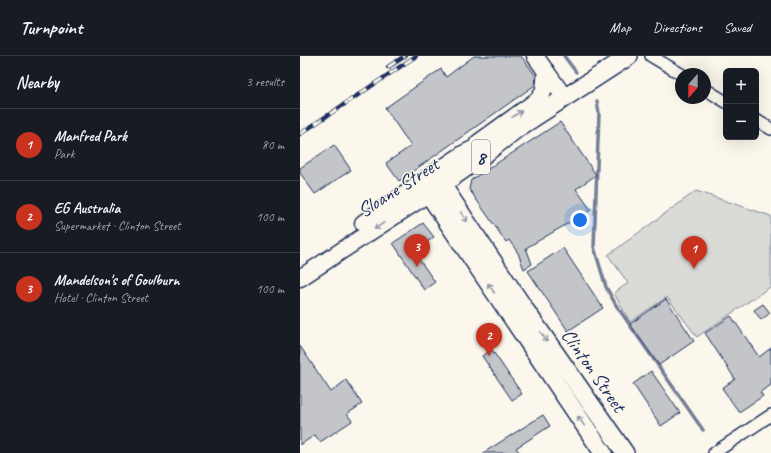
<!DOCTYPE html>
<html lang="en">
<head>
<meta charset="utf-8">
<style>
  :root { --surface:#171b24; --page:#242831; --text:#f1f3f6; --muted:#9ea1a6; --line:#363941; --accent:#c8321e }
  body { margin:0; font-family:Caveat,sans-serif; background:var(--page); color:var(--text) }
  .controls { position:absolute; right:12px; top:12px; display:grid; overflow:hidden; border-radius:6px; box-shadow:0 4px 16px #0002 }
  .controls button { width:36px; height:36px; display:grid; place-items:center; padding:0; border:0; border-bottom:1px solid var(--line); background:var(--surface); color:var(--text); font:20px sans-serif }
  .compass { position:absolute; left:375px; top:12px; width:36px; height:36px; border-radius:50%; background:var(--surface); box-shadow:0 4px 16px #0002; rotate:201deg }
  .you { position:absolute; left:280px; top:164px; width:14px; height:14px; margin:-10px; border:3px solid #fff; border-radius:50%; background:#1a73e8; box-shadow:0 0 0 6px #1a73e833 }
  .badge { display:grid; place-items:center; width:26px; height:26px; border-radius:50%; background:var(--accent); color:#fff; font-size:13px; font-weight:700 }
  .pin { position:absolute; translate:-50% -33px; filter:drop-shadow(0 1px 2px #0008) }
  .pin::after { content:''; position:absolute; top:21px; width:14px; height:12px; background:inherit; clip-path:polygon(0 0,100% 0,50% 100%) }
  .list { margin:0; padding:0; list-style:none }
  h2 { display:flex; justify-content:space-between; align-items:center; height:52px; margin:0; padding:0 16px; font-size:17px }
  h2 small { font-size:13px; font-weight:400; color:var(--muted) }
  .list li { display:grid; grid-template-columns:26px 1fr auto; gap:12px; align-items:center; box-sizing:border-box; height:72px; padding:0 16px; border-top:1px solid var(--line) }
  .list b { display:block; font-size:15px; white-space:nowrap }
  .list p { margin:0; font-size:13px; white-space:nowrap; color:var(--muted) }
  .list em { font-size:13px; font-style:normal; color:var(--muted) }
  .map { position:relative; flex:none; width:471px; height:397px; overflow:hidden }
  header { display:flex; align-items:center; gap:24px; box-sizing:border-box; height:56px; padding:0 20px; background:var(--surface); border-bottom:1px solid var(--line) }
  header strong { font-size:19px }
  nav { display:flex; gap:22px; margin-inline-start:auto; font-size:14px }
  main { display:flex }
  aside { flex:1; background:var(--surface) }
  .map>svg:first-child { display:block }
  .green { fill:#dadad7; stroke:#7a849a }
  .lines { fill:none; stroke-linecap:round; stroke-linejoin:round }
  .stream { stroke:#747e96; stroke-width:3.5 }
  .building { fill:#c3c5c9; stroke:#1b2f5e }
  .street-casing { stroke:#1b2f5e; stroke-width:14 }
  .secondary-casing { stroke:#1b2f5e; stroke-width:19 }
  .primary-casing { stroke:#1b2f5e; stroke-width:20 }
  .street { stroke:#fbf7ec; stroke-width:11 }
  .secondary { stroke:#fbf7ec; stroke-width:16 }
  .primary { stroke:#fbf7ec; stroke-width:17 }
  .rail-casing { stroke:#1b2f5e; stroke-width:4.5 }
  .rail { stroke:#fbf7ec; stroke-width:3; stroke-dasharray:9; stroke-linecap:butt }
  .oneway { stroke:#8b93a5 }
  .labels { text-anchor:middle; stroke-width:3; stroke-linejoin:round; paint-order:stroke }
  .shield { fill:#fbf7ec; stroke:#5e6b89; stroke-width:1 }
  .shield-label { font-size:19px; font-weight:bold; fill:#1b2f5e }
  .street-label { font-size:20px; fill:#1b2f5e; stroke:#fbf7ec }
</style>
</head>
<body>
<header>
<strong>Turnpoint</strong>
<nav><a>Map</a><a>Directions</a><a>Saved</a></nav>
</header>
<main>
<aside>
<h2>Nearby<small>3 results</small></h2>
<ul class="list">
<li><span class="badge">1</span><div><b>Manfred Park</b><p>Park</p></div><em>80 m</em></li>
<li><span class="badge">2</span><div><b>EG Australia</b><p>Supermarket · Clinton Street</p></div><em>100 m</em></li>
<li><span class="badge">3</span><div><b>Mandelson's of Goulburn</b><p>Hotel · Clinton Street</p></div><em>100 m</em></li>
</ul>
</aside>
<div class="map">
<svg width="471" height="397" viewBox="0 0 471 397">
  <rect width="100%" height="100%" fill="#fbf7ec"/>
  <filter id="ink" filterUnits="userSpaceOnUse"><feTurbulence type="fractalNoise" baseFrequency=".025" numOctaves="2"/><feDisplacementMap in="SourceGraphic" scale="8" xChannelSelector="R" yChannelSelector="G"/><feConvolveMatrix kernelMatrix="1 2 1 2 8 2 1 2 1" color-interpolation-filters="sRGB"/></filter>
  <g filter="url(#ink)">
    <polygon class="green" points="396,135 471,160 471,232 470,231 397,281 367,241 330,266 314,237 328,227 308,199"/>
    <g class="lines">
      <g class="stream">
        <polyline points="264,0 276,16"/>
        <polyline points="297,45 299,57 294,191 306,231 316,249 403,374"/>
      </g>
    </g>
    <g class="building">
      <polygon points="174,0 221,0 236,20 235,29 99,125 86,107 111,90 85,52 141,13 146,21"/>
      <polygon points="260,66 296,119 276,133 291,154 226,192 232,208 224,213 218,197 209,184 206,186 169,133 171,124"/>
      <polygon points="34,89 51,114 15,138 0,117 0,112"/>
      <polygon points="123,167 134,181 114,196 135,226 124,234 93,187"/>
      <polygon points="263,192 303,252 268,275 228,215"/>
      <polygon points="366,243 394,285 359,309 330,268"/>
      <polygon points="463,248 470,257 461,264 454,254"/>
      <polygon points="431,260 459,301 471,292 471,329 460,336 463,340 439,356 422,332 435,323 405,277"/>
      <polygon points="0,290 31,336 46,324 62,348 47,358 52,365 20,386 15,379 0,389"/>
      <polygon points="192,294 222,338 212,344 182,300"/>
      <polygon points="351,315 380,357 361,370 333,328"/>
      <polygon points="243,359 250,370 216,392 220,397 183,397"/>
    </g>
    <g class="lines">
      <g class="street-casing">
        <g id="street">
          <polyline points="351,0 381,18"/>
          <polyline points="405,33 426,46"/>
          <polyline points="456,64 471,73"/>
          <polyline points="414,397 471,359"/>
        </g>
      </g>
      <g class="secondary-casing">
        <g id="secondary">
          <polyline points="235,0 265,42"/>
          <polyline points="178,87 239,43 244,34 246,15"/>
          <polyline points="63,167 121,127"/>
          <polyline points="0,222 128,138"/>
        </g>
      </g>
      <g class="primary-casing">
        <g id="primary">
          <polyline points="218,72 164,98 121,127 303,397"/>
          <polyline points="135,118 226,255 325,397"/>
          <polyline points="133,135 180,102 218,72 329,0"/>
        </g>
      </g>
      <use href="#street" class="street"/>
      <use href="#secondary" class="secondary"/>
      <use href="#primary" class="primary"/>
      <g class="rail-casing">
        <g id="rail">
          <polyline points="88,11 105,0"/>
          <polyline points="0,78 116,0"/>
        </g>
      </g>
      <use href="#rail" class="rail"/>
    </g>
    <defs><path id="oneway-shaft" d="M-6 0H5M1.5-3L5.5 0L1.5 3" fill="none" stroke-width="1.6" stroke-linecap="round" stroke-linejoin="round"/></defs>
    <g class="oneway">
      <use href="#oneway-shaft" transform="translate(217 58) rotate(-34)"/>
      <use href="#oneway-shaft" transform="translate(164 161) rotate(56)"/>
      <use href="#oneway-shaft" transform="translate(79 170) rotate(146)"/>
      <use href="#oneway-shaft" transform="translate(191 232) rotate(-124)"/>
      <use href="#oneway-shaft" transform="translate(244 281) rotate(55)"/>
      <use href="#oneway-shaft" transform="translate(281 365) rotate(-125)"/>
    </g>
  </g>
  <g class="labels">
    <rect class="shield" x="172" y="84" width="18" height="34" rx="3"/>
    <g class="shield-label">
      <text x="181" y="108">8</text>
    </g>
    <g class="street-label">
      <text transform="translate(98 131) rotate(-33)" y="7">Sloane Street</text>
      <text transform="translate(294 314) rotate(55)" y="7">Clinton Street</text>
    </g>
  </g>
</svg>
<div class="controls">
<button>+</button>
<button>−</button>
</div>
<svg class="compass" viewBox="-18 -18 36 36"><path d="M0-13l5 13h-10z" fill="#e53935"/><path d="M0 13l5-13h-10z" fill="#9ea1a6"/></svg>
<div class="you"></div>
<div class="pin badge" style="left:394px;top:213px">1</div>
<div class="pin badge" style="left:189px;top:300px">2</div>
<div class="pin badge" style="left:117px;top:211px">3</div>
</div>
</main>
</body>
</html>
